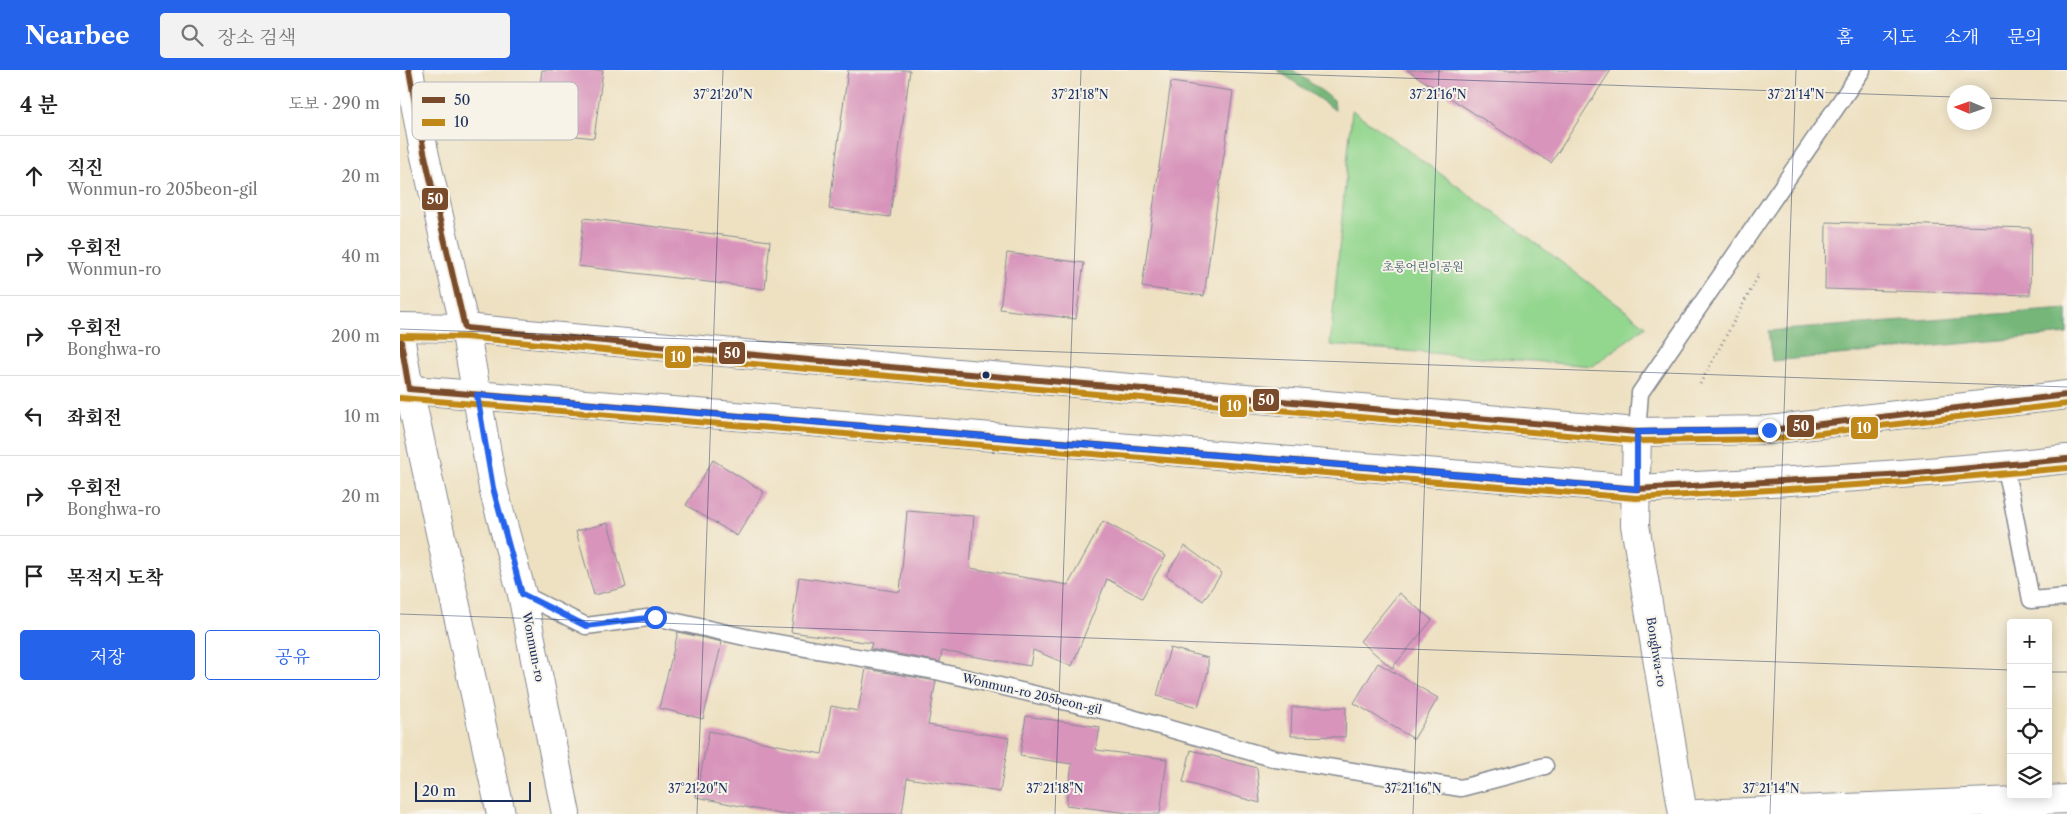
<!DOCTYPE html>
<html lang="ko">
<head>
<meta charset="utf-8">
<style>
  :root { --surface:#fff; --page:#f2f2f2; --text:#222; --muted:#767676; --line:#e0e0e0; --accent:#2563eb }
  body { margin:0; font-family:"Libre Caslon Text","Noto Serif KR",serif; background:var(--page); color:var(--text) }
  .controls { position:absolute; right:15px; bottom:15px; display:grid; overflow:hidden; border-radius:5px; box-shadow:0 2px 12px #0003 }
  .controls button { width:45px; height:45px; display:grid; place-items:center; padding:0; border:0; border-bottom:1px solid var(--line); background:var(--surface); color:var(--text); font:25px sans-serif }
  .compass { position:absolute; left:1547px; top:15px; width:45px; height:45px; border-radius:50%; background:var(--surface); box-shadow:0 2px 12px #0003; rotate:272deg }
  .scale { position:absolute; left:15px; bottom:12px; width:116px; box-sizing:border-box; padding-left:5px; border:2px solid #1b2f5e; border-top:0; font-size:14px; line-height:18px; white-space:nowrap; color:#1b2f5e; -webkit-text-stroke:4px #f7f3e8; paint-order:stroke }
  .stop { position:absolute; width:15px; height:15px; margin:-11px; border:4px solid #2563eb; border-radius:50%; background:#fff }
  .stop.end { background:#2563eb; border-color:#fff; box-shadow:0 1px 5px #0008 }
  .list { margin:0; padding:0; list-style:none }
  h2 { display:flex; justify-content:space-between; align-items:center; height:65px; margin:0; padding:0 20px; font-size:21px }
  h2 small { font-size:16px; font-weight:400; color:var(--muted) }
  .list li { display:grid; grid-template-columns:32px 1fr auto; gap:15px; align-items:center; box-sizing:border-box; height:80px; padding:0 20px; border-top:1px solid var(--line) }
  .list b { display:block; font-size:19px; white-space:nowrap }
  .list p { margin:0; font-size:16px; white-space:nowrap; color:var(--muted) }
  .list em { font-size:16px; font-style:normal; color:var(--muted) }
  .actions { display:flex; gap:10px; padding:15px 20px }
  .actions a { flex:1; padding:11px 0; border:1px solid var(--accent); border-radius:5px; text-align:center; font-size:18px; color:var(--accent) }
  .actions .main { background:var(--accent); color:#fff }
  .icon { flex:none; width:28px; height:28px; fill:none; stroke:currentColor; stroke-width:2; stroke-linecap:round; stroke-linejoin:round }
  .map { position:relative; flex:none; width:1667px; height:744px; overflow:hidden }
  header { display:flex; align-items:center; gap:30px; box-sizing:border-box; height:70px; padding:0 25px; background:var(--accent); color:#fff }
  header strong { font-size:24px }
  nav { display:flex; gap:28px; margin-inline-start:auto; font-size:18px }
  .search { width:350px; height:45px; background:var(--page); display:flex; align-items:center; gap:12px; box-sizing:border-box; padding:0 18px; border-radius:5px; color:var(--muted); font-size:19px }
  main { display:flex }
  aside { flex:1; background:var(--surface) }
  .map>svg:first-child { display:block }
  .green { fill:#93d68e; stroke:#578276 }
  .forest { fill:#76b779; stroke:#48736c }
  .building { fill:#d894bb }
  .lines { fill:none; stroke-linecap:round; stroke-linejoin:round }
  .lane-casing { stroke:#848890; stroke-width:19 }
  .street-casing { stroke:#848890; stroke-width:30 }
  .secondary-casing { stroke:#848890; stroke-width:30 }
  .path { stroke:#848890; stroke-width:3; stroke-dasharray:1 4; stroke-linecap:butt }
  .lane { stroke:#fff; stroke-width:16 }
  .street { stroke:#fff; stroke-width:28 }
  .secondary { stroke:#fff; stroke-width:28 }
  .bus-1-casing { stroke:#f7f3e8; stroke-width:10 }
  .bus-2-casing { stroke:#f7f3e8; stroke-width:10 }
  .bus-1 { stroke:#7a4b2a; stroke-width:6 }
  .bus-2 { stroke:#c08818; stroke-width:6 }
  .route { stroke:#2563eb; stroke-width:6 }
  .ticks { fill:none; stroke:#1b2f5e; stroke-width:1; stroke-opacity:0.45 }
  .bus-dot { fill:#1b2f5e; stroke:#f7f3e8; stroke-width:2 }
  .labels { text-anchor:middle; stroke-width:4; stroke-linejoin:round; paint-order:stroke }
  .park-label { font-size:12px; fill:#39596a; stroke:#f7f3e8 }
  .street-label { font-size:12px; fill:#1b2f5e; stroke:#f7f3e8 }
  .key { fill:#f7f3e8; stroke:#b5b8bf; stroke-width:1 }
  .key-label { font-size:14px; fill:#1b2f5e }
  .ticks-label { font-size:12px; text-anchor:middle; fill:#1b2f5e; stroke:#f7f3e8; stroke-width:4; stroke-linejoin:round; paint-order:stroke }
  .line-badge { stroke:#f7f3e8; stroke-width:2 }
  .badge-label { font-size:14px; text-anchor:middle; font-weight:bold; fill:#fff }
</style>
</head>
<body>
<header>
<strong>Nearbee</strong>
<div class="search"><svg class="icon" aria-label="search" viewBox="0 0 24 24"><circle cx="10" cy="10" r="6"/><path d="M15 15l6 6"/></svg>장소 검색</div>
<nav><a>홈</a><a>지도</a><a>소개</a><a>문의</a></nav>
</header>
<main>
<aside>
<h2>4 분<small>도보 · 290 m</small></h2>
<ul class="list">
<li><svg class="icon" aria-label="ahead" viewBox="0 0 24 24"><path d="M12 20V5M6 11l6-6 6 6"/></svg><div><b>직진</b><p>Wonmun-ro 205beon-gil</p></div><em>20 m</em></li>
<li><svg class="icon" aria-label="right" viewBox="0 0 24 24"><path d="M7 20v-9h11M14 6l5 5-5 5"/></svg><div><b>우회전</b><p>Wonmun-ro</p></div><em>40 m</em></li>
<li><svg class="icon" aria-label="right" viewBox="0 0 24 24"><path d="M7 20v-9h11M14 6l5 5-5 5"/></svg><div><b>우회전</b><p>Bonghwa-ro</p></div><em>200 m</em></li>
<li><svg class="icon" aria-label="left" viewBox="0 0 24 24"><path d="M17 20v-9H6M10 6l-5 5 5 5"/></svg><div><b>좌회전</b></div><em>10 m</em></li>
<li><svg class="icon" aria-label="right" viewBox="0 0 24 24"><path d="M7 20v-9h11M14 6l5 5-5 5"/></svg><div><b>우회전</b><p>Bonghwa-ro</p></div><em>20 m</em></li>
<li><svg class="icon" aria-label="arrive" viewBox="0 0 24 24"><path d="M6 21V4h12l-3 4 3 4H6"/></svg><div><b>목적지 도착</b></div></li>
</ul>
<div class="actions"><a class="main">저장</a><a>공유</a></div>
</aside>
<div class="map">
<svg width="1667" height="744" viewBox="0 0 1667 744">
  <rect width="100%" height="100%" fill="#f7f3e8"/>
  <filter id="ink" filterUnits="userSpaceOnUse"><feTurbulence type="fractalNoise" baseFrequency=".02" numOctaves="2"/><feDisplacementMap in="SourceGraphic" scale="10" xChannelSelector="R" yChannelSelector="G"/><feConvolveMatrix kernelMatrix="1 2 1 2 8 2 1 2 1" color-interpolation-filters="sRGB"/></filter>
  <filter id="wash" filterUnits="userSpaceOnUse"><feTurbulence type="fractalNoise" baseFrequency=".0096" numOctaves="4" result="noise"/><feDisplacementMap in="SourceGraphic" scale="20" xChannelSelector="R" yChannelSelector="G"/><feGaussianBlur stdDeviation="1.12" result="paint"/><feColorMatrix in="noise" values="0 0 0 0 0 0 0 0 0 0 0 0 0 0 0 0 0 1.4 0 .05"/><feComposite in="paint" operator="in"/></filter>
  <g filter="url(#wash)">
    <rect width="100%" height="100%" fill="#eee1c2"/>
    <polygon class="green" points="952,40 1128,167 1246,256 1193,296 930,275"/>
    <g class="forest">
      <polygon points="877,0 893,0 934,30 935,40"/>
      <polygon points="1667,239 1667,264 1372,291 1368,261"/>
    </g>
    <g id="blocks">
      <g class="building">
        <polygon points="142,0 203,0 194,68 134,61"/>
        <polygon points="448,0 510,0 490,147 429,139"/>
        <polygon points="1007,0 1211,0 1151,93"/>
        <polygon points="771,12 833,21 804,226 742,217"/>
        <polygon points="184,148 370,171 365,219 178,196"/>
        <polygon points="1426,152 1631,158 1630,225 1425,219"/>
        <polygon points="607,183 684,193 676,249 600,239"/>
        <polygon points="313,390 364,422 337,466 286,435"/>
        <polygon points="507,441 574,446 570,498 668,515 703,451 766,486 742,528 707,509 672,596 633,580 630,596 542,581 540,592 470,579 472,573 391,562 399,507 500,522"/>
        <polygon points="208,453 226,517 194,525 176,461"/>
        <polygon points="785,476 822,503 803,531 766,505"/>
        <polygon points="999,523 1032,550 992,598 960,571"/>
        <polygon points="278,562 322,572 303,649 259,638"/>
        <polygon points="770,578 808,588 808,601 798,637 757,626"/>
        <polygon points="978,593 1038,628 1014,669 954,633"/>
        <polygon points="466,599 536,611 528,655 609,668 600,722 507,708 502,744 380,744 296,727 309,661 422,684 431,636 458,641"/>
        <polygon points="892,637 946,637 945,667 891,666"/>
        <polygon points="626,646 700,657 696,680 767,689 760,744 736,744 666,735 672,694 620,686"/>
        <polygon points="791,680 857,698 860,733 783,712"/>
      </g>
    </g>
  </g>
  <g filter="url(#ink)">
    <use href="#blocks" fill-opacity="0" stroke="#848890" stroke-width="1"/>
    <g class="lines">
      <g class="lane-casing">
        <g id="lane">
          <polyline points="1237,362 1240,323 1462,0"/>
          <polyline points="1604,396 1611,425 1631,530 1667,527"/>
          <polyline points="122,524 186,556 255,547 349,568 536,601 714,643 876,689 1061,718 1145,696"/>
        </g>
      </g>
      <g class="street-casing">
        <polyline id="street" points="1298,744 1667,729"/>
      </g>
      <g class="secondary-casing">
        <g id="secondary">
          <polyline points="9,0 24,82 65,258 93,418 122,524 166,744"/>
          <polyline points="0,257 65,258 409,290 1237,362 1369,360 1667,325"/>
          <polyline points="0,266 9,319 101,744"/>
          <path d="M 0,319 L 1237,419 C 1380,412 1524,405 1667,389"/>
          <polyline points="1237,362 1235,455 1283,744"/>
        </g>
      </g>
      <polyline class="path" points="1300,314 1359,205 1357,204"/>
      <use href="#lane" class="lane"/>
      <use href="#street" class="street"/>
      <use href="#secondary" class="secondary"/>
      <g class="bus-1-casing">
        <g id="bus-1">
          <polyline points="9,0 24,82 65,258"/>
          <polyline points="65,258 409,290 1237,362 1369,360 1667,325"/>
          <polyline points="0,266 9,319"/>
          <polyline points="9,319 1237,419 1506,404 1667,389"/>
        </g>
      </g>
      <g class="bus-2-casing">
        <g id="bus-2">
          <polyline points="0,266 65,267 408,299 1236,371 1370,369 1667,334"/>
          <polyline points="0,328 1236,428 1506,412 1667,398"/>
        </g>
      </g>
      <use href="#bus-1" class="bus-1"/>
      <use href="#bus-2" class="bus-2"/>
    </g>
  </g>
  <g class="lines" filter="url(#ink)">
    <polyline class="route" points="255,547 186,556 122,524 93,418 77,325 1237,419 1237,362 1369,360"/>
  </g>
  <path class="ticks" d="M 769,0 L 1554,27M 1584,28 L 1667,31M 0,259 L 1667,317M 0,544 L 1611,600M 1648,602 L 1667,602M 297,744 L 323,0M 655,744 L 681,0M 1013,744 L 1039,0M 1370,744 L 1396,0"/>
  <circle class="bus-dot" cx="586" cy="305" r="4.5"/>
  <g class="labels">
    <g class="park-label">
      <text x="1023" y="201">초롱어린이공원</text>
    </g>
    <g class="street-label">
      <text transform="translate(133 577) rotate(79)" y="4">Wonmun-ro</text>
      <text transform="translate(1256 582) rotate(81)" y="4">Bonghwa-ro</text>
      <text transform="translate(632 624) rotate(13)" y="4">Wonmun-ro 205beon-gil</text>
    </g>
  </g>
  <rect x="12" y="12" width="166" height="58" rx="8" class="key"/>
  <rect x="22" y="27" width="23" height="6" fill="#7a4b2a"/>
  <rect x="22" y="49" width="23" height="7" fill="#c08818"/>
  <g class="key-label">
    <text x="54" y="35">50</text>
    <text x="54" y="57">10</text>
  </g>
  <g class="ticks-label">
    <text x="323" y="29">37°21'20"N</text>
    <text x="680" y="29">37°21'18"N</text>
    <text x="1038" y="29">37°21'16"N</text>
    <text x="1396" y="29">37°21'14"N</text>
    <text x="298" y="723">37°21'20"N</text>
    <text x="655" y="723">37°21'18"N</text>
    <text x="1013" y="723">37°21'16"N</text>
    <text x="1371" y="723">37°21'14"N</text>
  </g>
  <g class="line-badge">
    <rect x="21" y="117" width="28" height="24" rx="5" fill="#7a4b2a"/>
    <rect x="318" y="271" width="28" height="24" rx="5" fill="#7a4b2a"/>
    <rect x="264" y="275" width="28" height="24" rx="5" fill="#c08818"/>
    <rect x="852" y="318" width="28" height="24" rx="5" fill="#7a4b2a"/>
    <rect x="819" y="324" width="29" height="24" rx="5" fill="#c08818"/>
    <rect x="1386" y="344" width="29" height="24" rx="5" fill="#7a4b2a"/>
    <rect x="1450" y="346" width="29" height="24" rx="5" fill="#c08818"/>
  </g>
  <g class="badge-label">
    <text x="35" y="134">50</text>
    <text x="332" y="288">50</text>
    <text x="278" y="292">10</text>
    <text x="866" y="335">50</text>
    <text x="834" y="341">10</text>
    <text x="1401" y="361">50</text>
    <text x="1464" y="363">10</text>
  </g>
</svg>
<div class="controls">
<button>+</button>
<button>−</button>
<button><svg class="icon" aria-label="locate" viewBox="0 0 24 24"><circle cx="12" cy="12" r="6"/><path d="M12 2v4M12 18v4M2 12h4M18 12h4"/></svg></button>
<button><svg class="icon" aria-label="layers" viewBox="0 0 24 24"><path d="M12 4l9 5-9 5-9-5zM3 14l9 5 9-5"/></svg></button>
</div>
<svg class="compass" viewBox="-18 -18 36 36"><path d="M0-13l5 13h-10z" fill="#e53935"/><path d="M0 13l5-13h-10z" fill="#767676"/></svg>
<div class="scale">20 m</div>
<div class="stop" style="left:255px;top:547px"></div>
<div class="stop end" style="left:1369px;top:360px"></div>
</div>
</main>
</body>
</html>
